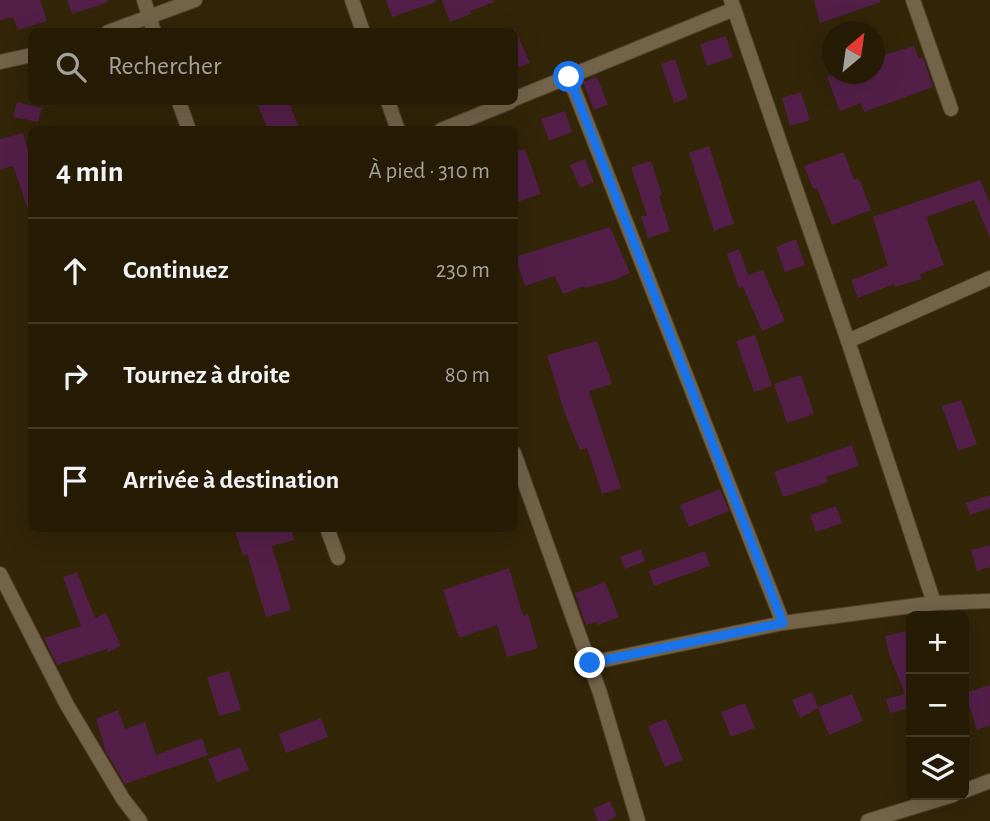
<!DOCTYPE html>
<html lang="fr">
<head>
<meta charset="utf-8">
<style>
  :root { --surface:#261c06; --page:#2e2510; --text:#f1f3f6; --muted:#a4a19b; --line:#423a28 }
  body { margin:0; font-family:"Alegreya Sans",sans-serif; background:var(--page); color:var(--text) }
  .controls { position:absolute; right:21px; bottom:21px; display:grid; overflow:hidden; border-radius:10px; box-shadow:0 7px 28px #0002 }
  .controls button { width:63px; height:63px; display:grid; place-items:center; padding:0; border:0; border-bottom:2px solid var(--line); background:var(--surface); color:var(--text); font:35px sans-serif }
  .compass { position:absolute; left:822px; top:21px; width:63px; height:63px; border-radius:50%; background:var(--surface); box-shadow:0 7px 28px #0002; rotate:29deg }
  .stop { position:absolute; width:21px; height:21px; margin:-16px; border:5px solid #1a73e8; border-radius:50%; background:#fff }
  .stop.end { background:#1a73e8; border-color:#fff; box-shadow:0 2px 7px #0008 }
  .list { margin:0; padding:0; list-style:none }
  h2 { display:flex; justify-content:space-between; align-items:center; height:91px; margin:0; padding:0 28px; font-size:30px }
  h2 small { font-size:23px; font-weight:400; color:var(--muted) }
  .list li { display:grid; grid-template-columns:46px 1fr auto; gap:21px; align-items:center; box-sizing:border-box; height:105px; padding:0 28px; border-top:2px solid var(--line) }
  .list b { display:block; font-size:26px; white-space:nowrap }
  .list em { font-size:23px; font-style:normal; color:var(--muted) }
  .icon { flex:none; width:38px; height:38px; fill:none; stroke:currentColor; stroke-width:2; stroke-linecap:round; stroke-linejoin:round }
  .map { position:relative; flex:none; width:990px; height:821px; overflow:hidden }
  .search { position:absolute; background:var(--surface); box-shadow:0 7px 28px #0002; left:28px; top:28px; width:490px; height:77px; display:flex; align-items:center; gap:18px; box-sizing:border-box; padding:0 24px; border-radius:10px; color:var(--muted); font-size:26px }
  .panel { position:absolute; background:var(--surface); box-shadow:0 7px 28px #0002; left:28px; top:126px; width:490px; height:406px; border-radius:10px }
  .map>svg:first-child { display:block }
  .building { fill:#531f49 }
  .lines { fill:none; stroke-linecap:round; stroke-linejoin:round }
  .street-casing { stroke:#4f4228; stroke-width:16 }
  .street { stroke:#726349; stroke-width:14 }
  .route { stroke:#1a73e8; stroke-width:9 }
</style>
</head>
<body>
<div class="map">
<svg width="990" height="821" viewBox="0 0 990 821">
  <rect width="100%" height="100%" fill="#322508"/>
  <g class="building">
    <polygon points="0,0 40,0 47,21 18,30 13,17 0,20"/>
    <polygon points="67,0 107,0 108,2 72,14"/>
    <polygon points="386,0 435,0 436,2 392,17"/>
    <polygon points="442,0 494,0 494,2 470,11 471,14 450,22"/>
    <polygon points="814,0 880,0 881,2 820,23"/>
    <polygon points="514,27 530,63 514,69"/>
    <polygon points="726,36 733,57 707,66 700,44"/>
    <polygon points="914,46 919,59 923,57 933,87 864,112 861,103 840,111 827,77 836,74 874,74 874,58"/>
    <polygon points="675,59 688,98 674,103 661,64"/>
    <polygon points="597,77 608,105 594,110 583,82"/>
    <polygon points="801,92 810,120 790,126 782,98"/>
    <polygon points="17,102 42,108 38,122 13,117"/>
    <polygon points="257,102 289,102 300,130 268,130"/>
    <polygon points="565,111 572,132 549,141 541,119"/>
    <polygon points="23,133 32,164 32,213 29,213 13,166 0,170 0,139"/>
    <polygon points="709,146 734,224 714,231 689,153"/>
    <polygon points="525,149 541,194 514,203 514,153"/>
    <polygon points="844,152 854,180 859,178 871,210 832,225 817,188 813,189 804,166"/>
    <polygon points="585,159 594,182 580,188 570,165"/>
    <polygon points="651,161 662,195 659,196 670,231 648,238 641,217 647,215 631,167"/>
    <polygon points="980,180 990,204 990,238 974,200 926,217 944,265 920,274 922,279 895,287 894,284 858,298 851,280 888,266 873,217"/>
    <polygon points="610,227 630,273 612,281 585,288 584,286 563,294 555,276 525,286 515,257"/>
    <polygon points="796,239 805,265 785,272 776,247"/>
    <polygon points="739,249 748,275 763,270 785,321 762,331 743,287 739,288 727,254"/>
    <polygon points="755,335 772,386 754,392 736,341"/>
    <polygon points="597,341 612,384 589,391 621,488 602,494 587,448 580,450 565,414 547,355"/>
    <polygon points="801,375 814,414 787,423 774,384"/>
    <polygon points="961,400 977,444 958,451 942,406"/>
    <polygon points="852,445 859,466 826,477 828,482 783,497 774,472"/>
    <polygon points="720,489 729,511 689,527 680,505"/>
    <polygon points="990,495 990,508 970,515 966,503"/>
    <polygon points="836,506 842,523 816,532 810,515"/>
    <polygon points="234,528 291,528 294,540 272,546 291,610 266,617 247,554 243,556"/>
    <polygon points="990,545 990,567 977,571 971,550"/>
    <polygon points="641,549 645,561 625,569 620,557"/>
    <polygon points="705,551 710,566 654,586 649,571"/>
    <polygon points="509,568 523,616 528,614 538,648 507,657 497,625 459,638 443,590"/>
    <polygon points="77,572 95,618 106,613 121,646 108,652 107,649 57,665 44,638 81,626 63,577"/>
    <polygon points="605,582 619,617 598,625 596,622 586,625 575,593"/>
    <polygon points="911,630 911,708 890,713 886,699 905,694 889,654 885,636"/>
    <polygon points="229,671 241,710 219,716 207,677"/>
    <polygon points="990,685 990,725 977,730 965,693"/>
    <polygon points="812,692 818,707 852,694 863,721 829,735 818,708 800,718 792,700"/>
    <polygon points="745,703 755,728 731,737 721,712"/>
    <polygon points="118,710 125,729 145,722 156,755 202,738 208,755 125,784 106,752 96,719"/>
    <polygon points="321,718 328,737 286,753 279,734"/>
    <polygon points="666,719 683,760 665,767 648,726"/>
    <polygon points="240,747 249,770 217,782 208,759"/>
    <polygon points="610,801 617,816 607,821 598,821 593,809"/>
  </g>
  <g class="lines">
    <g class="street-casing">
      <g id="street">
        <polyline points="144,0 154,32"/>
        <polyline points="352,0 363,32"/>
        <polyline points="731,0 848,341"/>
        <polyline points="913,0 951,109"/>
        <polyline points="108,32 195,0"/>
        <polyline points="0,62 32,55"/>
        <polyline points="569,77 783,623"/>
        <polyline points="514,99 734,9"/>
        <polyline points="179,102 189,130"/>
        <polyline points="388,102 398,130"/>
        <polyline points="441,130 510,102"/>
        <polyline points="514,453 600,693 638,821"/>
        <polyline points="327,528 338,558"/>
        <polyline points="0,574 67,705 123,799 140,821"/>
        <polyline points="934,603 848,341 990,278"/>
        <polyline points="590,663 783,623 934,603 990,601"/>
        <polyline points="964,791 990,781"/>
        <polyline points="868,821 953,795"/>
      </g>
    </g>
    <use href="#street" class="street"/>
  </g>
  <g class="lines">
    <polyline class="route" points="569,77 783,623 590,663"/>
  </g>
</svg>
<div class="controls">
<button>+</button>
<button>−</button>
<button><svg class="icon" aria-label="layers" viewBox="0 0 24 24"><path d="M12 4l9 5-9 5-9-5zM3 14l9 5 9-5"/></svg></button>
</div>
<svg class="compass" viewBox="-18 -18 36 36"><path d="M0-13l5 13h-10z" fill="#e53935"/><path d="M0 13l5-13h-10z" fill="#a4a19b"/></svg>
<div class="stop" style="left:569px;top:77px"></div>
<div class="stop end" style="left:590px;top:663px"></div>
<div class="search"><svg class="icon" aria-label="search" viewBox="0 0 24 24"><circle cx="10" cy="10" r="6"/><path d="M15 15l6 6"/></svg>Rechercher</div>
<section class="panel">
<h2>4 min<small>À pied · 310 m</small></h2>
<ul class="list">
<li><svg class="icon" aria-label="ahead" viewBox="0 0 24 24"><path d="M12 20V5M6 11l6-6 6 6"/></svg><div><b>Continuez</b></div><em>230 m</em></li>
<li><svg class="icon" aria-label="right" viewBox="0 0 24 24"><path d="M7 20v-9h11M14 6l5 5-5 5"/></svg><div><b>Tournez à droite</b></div><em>80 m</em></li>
<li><svg class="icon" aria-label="arrive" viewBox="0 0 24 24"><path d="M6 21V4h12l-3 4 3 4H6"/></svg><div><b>Arrivée à destination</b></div></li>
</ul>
</section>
</div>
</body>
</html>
